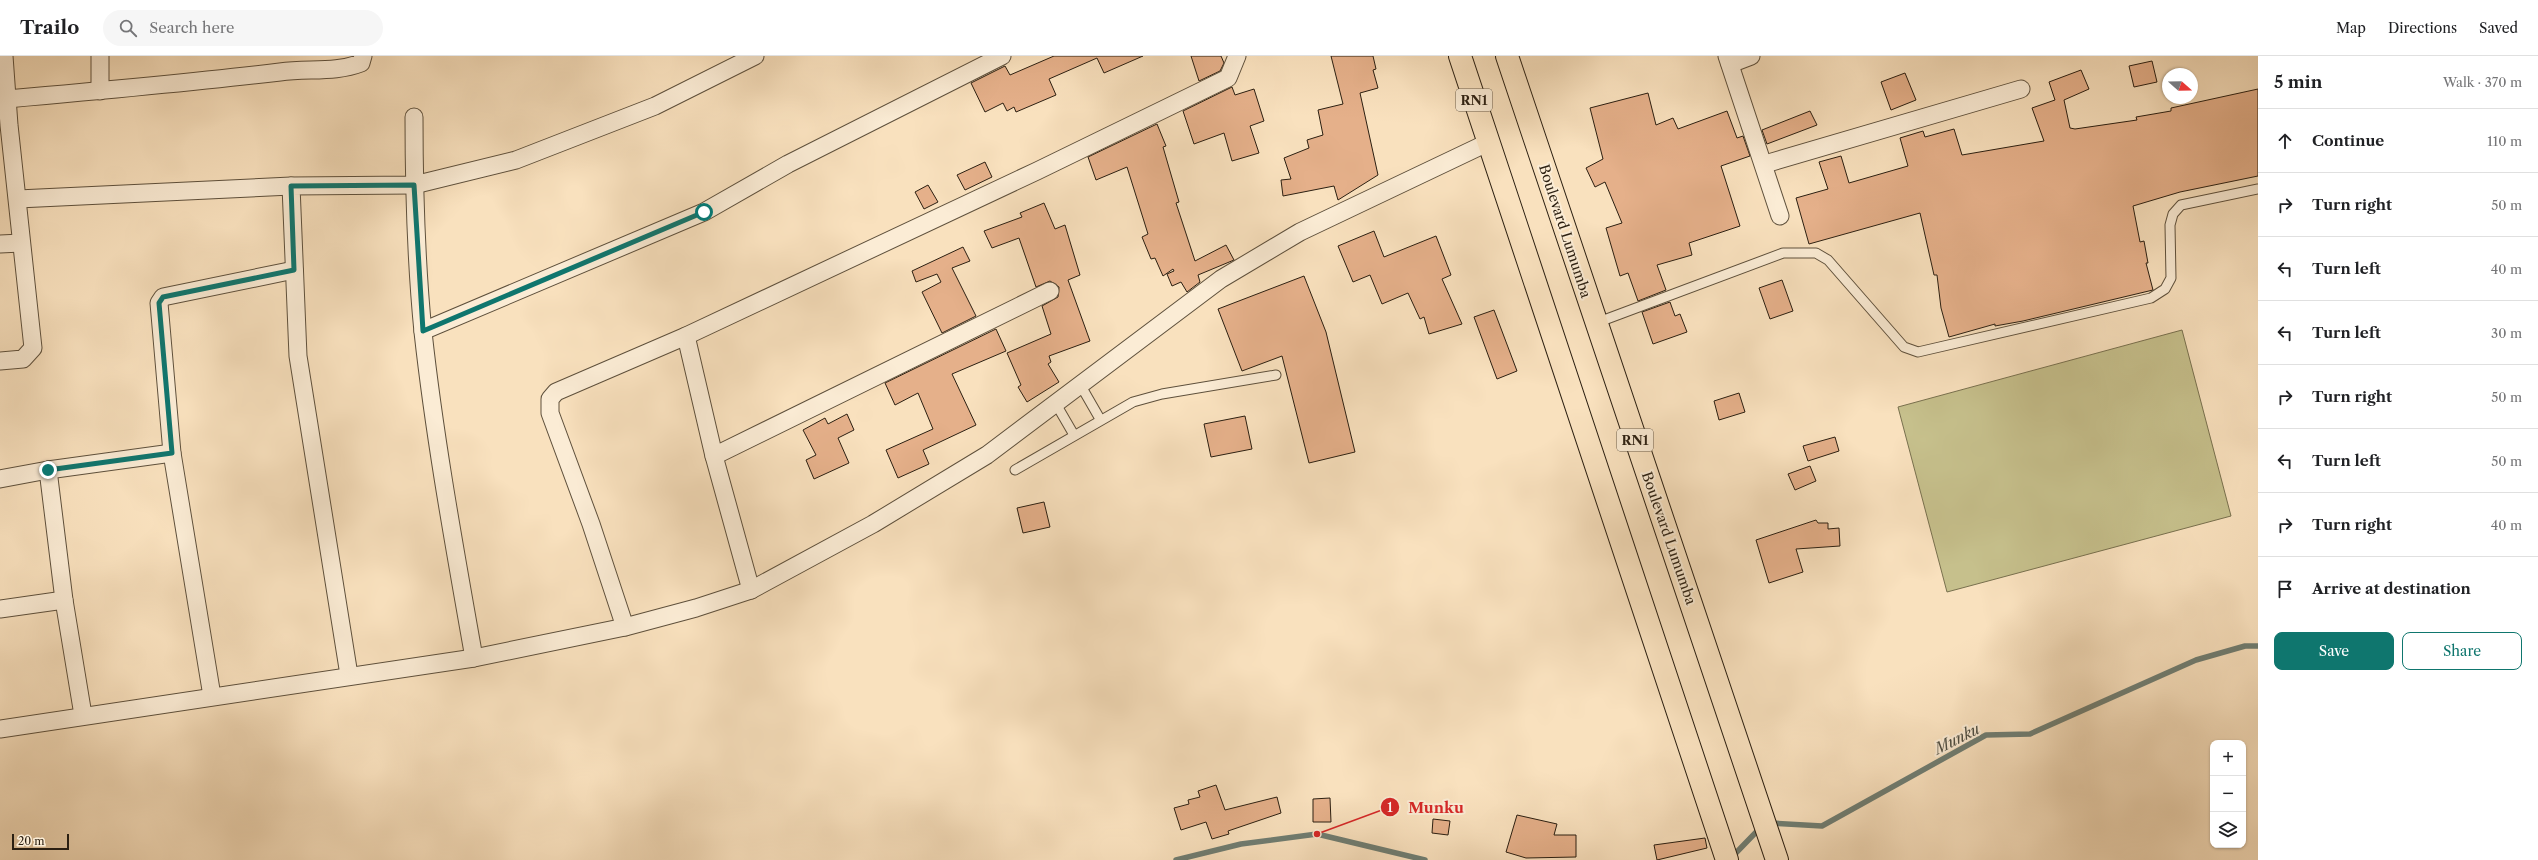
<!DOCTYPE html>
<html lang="en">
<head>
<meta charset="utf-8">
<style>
  :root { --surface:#fff; --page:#f6f6f6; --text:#202124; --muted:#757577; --line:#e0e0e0; --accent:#0f766e }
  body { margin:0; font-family:"Libre Caslon Text",serif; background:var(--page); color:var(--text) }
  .controls { position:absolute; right:12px; bottom:12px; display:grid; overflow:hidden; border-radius:8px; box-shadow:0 1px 3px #0004 }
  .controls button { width:36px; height:36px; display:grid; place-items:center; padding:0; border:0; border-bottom:1px solid var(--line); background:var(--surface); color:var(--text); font:20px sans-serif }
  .compass { position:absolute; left:2162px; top:12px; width:36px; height:36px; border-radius:50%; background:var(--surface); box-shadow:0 1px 3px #0004; rotate:110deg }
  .scale { position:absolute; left:12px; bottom:10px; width:57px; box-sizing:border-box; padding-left:4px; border:2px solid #2b1f11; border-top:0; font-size:11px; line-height:14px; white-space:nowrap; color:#2b1f11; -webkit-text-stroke:3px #fbecd5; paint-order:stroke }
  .stop { position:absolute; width:12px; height:12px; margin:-9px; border:3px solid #0f766e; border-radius:50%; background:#fff }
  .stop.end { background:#0f766e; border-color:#fff; box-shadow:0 1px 4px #0008 }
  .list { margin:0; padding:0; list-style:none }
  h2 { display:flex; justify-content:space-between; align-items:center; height:52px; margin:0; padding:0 16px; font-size:17px }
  h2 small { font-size:13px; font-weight:400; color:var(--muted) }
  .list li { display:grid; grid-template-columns:26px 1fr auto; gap:12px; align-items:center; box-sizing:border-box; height:64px; padding:0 16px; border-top:1px solid var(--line) }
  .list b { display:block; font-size:15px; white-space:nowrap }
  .list em { font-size:13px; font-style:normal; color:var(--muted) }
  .actions { display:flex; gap:8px; padding:12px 16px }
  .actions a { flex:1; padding:9px 0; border:1px solid var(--accent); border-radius:8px; text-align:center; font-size:14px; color:var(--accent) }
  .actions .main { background:var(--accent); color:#fff }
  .icon { flex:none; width:22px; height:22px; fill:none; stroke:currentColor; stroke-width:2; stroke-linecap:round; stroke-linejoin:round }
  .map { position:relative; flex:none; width:2258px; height:804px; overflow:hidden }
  header { display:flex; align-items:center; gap:24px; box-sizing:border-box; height:56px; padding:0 20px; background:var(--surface); border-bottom:1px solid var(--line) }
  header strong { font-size:19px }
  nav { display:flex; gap:22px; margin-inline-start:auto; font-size:14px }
  .search { width:280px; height:36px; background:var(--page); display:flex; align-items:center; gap:10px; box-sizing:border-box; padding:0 14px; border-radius:22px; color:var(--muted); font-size:15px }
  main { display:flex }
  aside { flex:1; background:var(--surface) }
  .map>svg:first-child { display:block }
  .green { fill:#c6c08c; stroke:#78704e }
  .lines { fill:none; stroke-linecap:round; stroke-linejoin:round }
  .stream { stroke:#707e73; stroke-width:5.5 }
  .building { fill:#e5b08a; stroke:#2b1f11 }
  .lane-casing { stroke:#5e503c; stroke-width:11 }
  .street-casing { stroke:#5e503c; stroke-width:19 }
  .highway-casing { stroke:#2b1f11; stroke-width:24 }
  .lane { stroke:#fbecd5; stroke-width:9 }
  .street { stroke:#fbecd5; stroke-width:17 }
  .highway { stroke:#f9e1be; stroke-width:22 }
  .route { stroke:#0f766e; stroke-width:5 }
  .labels { text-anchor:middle; stroke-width:4; stroke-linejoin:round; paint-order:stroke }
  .shield { fill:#fbecd5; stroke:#695c4c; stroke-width:1 }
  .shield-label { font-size:13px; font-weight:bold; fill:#2b1f11 }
  .street-label { font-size:14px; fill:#2b1f11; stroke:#fbecd5 }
  .water-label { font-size:15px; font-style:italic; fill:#4e4e42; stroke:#fbecd5 }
  .leader { fill:none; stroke:#d62828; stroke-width:1.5 }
  .callout-dot { fill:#d62828; stroke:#fbecd5; stroke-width:1.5 }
  .mark-label { font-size:12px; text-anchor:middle; font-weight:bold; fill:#fff }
  .callout-label { font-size:15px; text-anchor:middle; font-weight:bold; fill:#d62828; stroke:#fbecd5; stroke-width:4; stroke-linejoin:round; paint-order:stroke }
</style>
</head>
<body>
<header>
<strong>Trailo</strong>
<div class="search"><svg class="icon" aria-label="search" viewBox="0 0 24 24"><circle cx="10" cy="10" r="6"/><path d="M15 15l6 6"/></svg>Search here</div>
<nav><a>Map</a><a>Directions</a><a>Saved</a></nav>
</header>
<main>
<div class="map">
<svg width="2258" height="804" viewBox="0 0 2258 804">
  <rect width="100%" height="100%" fill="#f9e1be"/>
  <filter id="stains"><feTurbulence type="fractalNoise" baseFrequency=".005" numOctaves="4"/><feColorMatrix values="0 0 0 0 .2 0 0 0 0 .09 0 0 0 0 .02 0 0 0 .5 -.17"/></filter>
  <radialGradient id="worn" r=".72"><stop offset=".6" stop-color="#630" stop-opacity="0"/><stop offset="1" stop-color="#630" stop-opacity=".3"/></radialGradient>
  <polygon class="green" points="2182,274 2231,460 1947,536 1898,351"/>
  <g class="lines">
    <g class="stream">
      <polyline points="1770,767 1822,770 1986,679 2030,678 2196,604 2245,590 2258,590"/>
      <polyline points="1732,801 1761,771"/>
      <polyline points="1176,804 1241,788 1317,778 1425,804"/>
    </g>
  </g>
  <g class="building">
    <polygon points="1054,0 1143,0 1104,17 1097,2 1049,23 1056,39 1016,56 1014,51 1007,55 1003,47 985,56 971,27 1005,10 1010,19"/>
    <polygon points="1191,0 1221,0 1224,7 1220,15 1199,25"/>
    <polygon points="1331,0 1373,0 1376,13 1373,14 1378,32 1360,37 1378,119 1338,144 1334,130 1283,140 1281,124 1291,123 1284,102 1309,92 1307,84 1323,79 1318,54 1343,48"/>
    <polygon points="2152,5 2157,26 2134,31 2129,10"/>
    <polygon points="2081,14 2089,33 2064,44 2070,72 2075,73 2137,64 2136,61 2171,55 2171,52 2258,33 2258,120 2180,136 2133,150 2140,186 2144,185 2148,207 2146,207 2153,234 2023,265 1995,270 1995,268 1949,281 1941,252 1937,219 1934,219 1920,157 1809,188 1796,142 1828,133 1819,106 1841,100 1849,127 1908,110 1900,82 1923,75 1925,81 1954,73 1962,99 2044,85 2032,52 2055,44 2049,26"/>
    <polygon points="1905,17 1916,44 1891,54 1881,26"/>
    <polygon points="1232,31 1235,39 1254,33 1264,65 1250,70 1259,97 1232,105 1224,77 1194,88 1183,55"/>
    <polygon points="1648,37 1656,69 1673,62 1678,73 1727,55 1737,82 1743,80 1750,100 1721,110 1740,170 1689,187 1692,199 1657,209 1666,234 1638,245 1628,217 1620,220 1606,172 1622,167 1605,126 1595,131 1586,112 1603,103 1590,52"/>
    <polygon points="1810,55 1817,69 1767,88 1762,74"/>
    <polygon points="1157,68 1166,90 1163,91 1179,146 1176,147 1195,205 1226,189 1234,204 1198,219 1200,226 1187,236 1181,226 1172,230 1167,218 1174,215 1173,213 1163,220 1155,202 1151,203 1142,181 1148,178 1127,111 1096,124 1088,101"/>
    <polygon points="985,106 992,121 965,134 957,119"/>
    <polygon points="928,129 938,146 924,153 915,136"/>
    <polygon points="1044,147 1055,173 1065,169 1080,219 1068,224 1090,285 1049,300 1051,306 1048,308 1059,326 1027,346 1018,331 1021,329 1007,297 1051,278 1042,250 1058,241 1059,231 1050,225 1036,231 1019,182 992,192 984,175 1022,161 1020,157"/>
    <polygon points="1374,175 1384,201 1436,180 1451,219 1442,223 1462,268 1429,278 1424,261 1420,263 1408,237 1382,248 1370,219 1353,226 1338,190"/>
    <polygon points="963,191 970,205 952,212 976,260 942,277 922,236 941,226 937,218 916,226 912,215"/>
    <polygon points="1304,220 1326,276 1355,396 1309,407 1282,300 1242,315 1218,253"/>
    <polygon points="1782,224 1793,255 1770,263 1759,232"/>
    <polygon points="1670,246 1675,260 1680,258 1687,276 1653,288 1642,256"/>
    <polygon points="1494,254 1517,315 1497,323 1474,261"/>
    <polygon points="996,273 1006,295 952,318 976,369 923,394 929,408 898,422 886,394 933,373 918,337 895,349 885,327"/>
    <polygon points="1739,337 1745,356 1719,364 1714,345"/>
    <polygon points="847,358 854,374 838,382 849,407 814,423 806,404 816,399 803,374 825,362 828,368"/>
    <polygon points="1245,360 1252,393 1211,401 1204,368"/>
    <polygon points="1835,381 1839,395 1808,405 1803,390"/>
    <polygon points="1810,410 1816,425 1795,434 1788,418"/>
    <polygon points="1044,446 1050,471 1023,477 1017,452"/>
    <polygon points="1816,464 1818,467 1828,467 1828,473 1839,472 1840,490 1796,493 1803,516 1769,527 1756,484"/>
    <polygon points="1216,729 1225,754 1277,741 1281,757 1228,775 1229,778 1212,783 1206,766 1181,774 1174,752 1189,748 1188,744 1200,741 1198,735"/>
    <polygon points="1330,742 1331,766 1313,766 1313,743"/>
    <polygon points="1517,759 1557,768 1554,779 1576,779 1576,801 1526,802 1506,796"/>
    <polygon points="1433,763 1450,765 1448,779 1432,777"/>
    <polygon points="1705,782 1707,792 1657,804 1654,789"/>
  </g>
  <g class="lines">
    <g class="lane-casing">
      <g id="lane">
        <polyline points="1596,267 1783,197 1816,197 1828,204 1904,291 1918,296 2151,242 2165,233 2171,222 2170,169 2173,158 2181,149 2258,133"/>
        <polyline points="1081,330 1100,363"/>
        <polyline points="1056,348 1074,379"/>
        <polyline points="1015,414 1133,346 1162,338 1276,319"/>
      </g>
    </g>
    <g class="street-casing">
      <g id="street">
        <polyline points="100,0 100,35"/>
        <polyline points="1727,0 1780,160"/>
        <polyline points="1730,8 1751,0"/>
        <path d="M 7,43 C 98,35 189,27 280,16 C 308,12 335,17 361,7 L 363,0"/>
        <path d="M 414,61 C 414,133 416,205 423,276 C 435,385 455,494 474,602"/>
        <polyline points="1765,108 2021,33"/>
        <polyline points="18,143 291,130"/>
        <polyline points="0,188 21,187"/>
        <polyline points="423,275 704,156 788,108 1002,0"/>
        <polyline points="686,280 714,400 751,534"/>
        <polyline points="0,305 23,303 33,292 9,69 4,0"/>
        <polyline points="714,400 1050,235"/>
        <polyline points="48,414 64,544 83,659"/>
        <polyline points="0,423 48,414 172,397"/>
        <polyline points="0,553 64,544"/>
        <polyline points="625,571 591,468 550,357 550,343 556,336 686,280 1037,115 1228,22 1237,0"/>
        <polyline points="349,619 298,300 291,130 414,129 516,104 655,50 755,0"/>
        <polyline points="212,640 172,397 159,247 163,241 294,214"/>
        <polyline points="0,673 474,602 625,571 696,552 751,534 873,468 987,399 1221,223 1300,176 1487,87"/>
      </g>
    </g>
    <g class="highway-casing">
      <g id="highway">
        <polyline points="1460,0 1727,804"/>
        <polyline points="1507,0 1777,804"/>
      </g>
    </g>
    <use href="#lane" class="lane"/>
    <use href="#street" class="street"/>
    <use href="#highway" class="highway"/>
  </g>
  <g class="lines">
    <polyline class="route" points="48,414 172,397 159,247 163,241 294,214 291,130 414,129 423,275 704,156"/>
  </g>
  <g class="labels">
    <g class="shield">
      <rect x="1456" y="33" width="36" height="22" rx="3"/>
      <rect x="1617" y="373" width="36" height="22" rx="3"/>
    </g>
    <g class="shield-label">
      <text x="1474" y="49">RN1</text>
      <text x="1635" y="389">RN1</text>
    </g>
    <g class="street-label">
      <text transform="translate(1565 175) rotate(72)" y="5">Boulevard Lumumba</text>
      <text transform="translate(1669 482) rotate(71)" y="5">Boulevard Lumumba</text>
    </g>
    <g class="water-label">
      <text transform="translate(1957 683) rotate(-27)" y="5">Munku</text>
    </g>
  </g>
  <path class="leader" d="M1317 778L1390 751"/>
  <g class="callout-dot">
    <circle cx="1317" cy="778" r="4"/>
    <circle cx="1390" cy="751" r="10"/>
  </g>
  <g class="mark-label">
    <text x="1390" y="756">1</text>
  </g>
  <g class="callout-label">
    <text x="1436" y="757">Munku</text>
  </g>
  <rect width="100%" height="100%" filter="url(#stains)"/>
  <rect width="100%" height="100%" fill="url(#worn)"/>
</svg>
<div class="controls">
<button>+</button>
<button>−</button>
<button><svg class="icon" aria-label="layers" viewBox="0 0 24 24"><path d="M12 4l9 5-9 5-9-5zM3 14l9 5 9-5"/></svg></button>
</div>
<svg class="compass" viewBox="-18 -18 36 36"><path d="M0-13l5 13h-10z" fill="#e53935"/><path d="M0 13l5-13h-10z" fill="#757577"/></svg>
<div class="scale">20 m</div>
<div class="stop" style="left:704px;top:156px"></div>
<div class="stop end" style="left:48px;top:414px"></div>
</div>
<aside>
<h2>5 min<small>Walk · 370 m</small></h2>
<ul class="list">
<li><svg class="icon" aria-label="ahead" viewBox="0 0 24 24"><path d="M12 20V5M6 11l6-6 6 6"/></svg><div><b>Continue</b></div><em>110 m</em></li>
<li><svg class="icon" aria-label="right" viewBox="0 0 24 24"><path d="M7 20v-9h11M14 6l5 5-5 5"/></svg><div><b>Turn right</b></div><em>50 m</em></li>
<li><svg class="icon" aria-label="left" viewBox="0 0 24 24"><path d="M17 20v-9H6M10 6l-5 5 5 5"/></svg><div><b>Turn left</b></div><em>40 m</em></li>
<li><svg class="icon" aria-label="left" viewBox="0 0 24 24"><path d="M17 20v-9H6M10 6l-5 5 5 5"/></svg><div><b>Turn left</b></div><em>30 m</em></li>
<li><svg class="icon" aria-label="right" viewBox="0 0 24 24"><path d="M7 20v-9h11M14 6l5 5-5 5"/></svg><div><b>Turn right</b></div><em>50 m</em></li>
<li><svg class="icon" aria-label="left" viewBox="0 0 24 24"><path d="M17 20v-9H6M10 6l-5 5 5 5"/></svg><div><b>Turn left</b></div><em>50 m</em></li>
<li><svg class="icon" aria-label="right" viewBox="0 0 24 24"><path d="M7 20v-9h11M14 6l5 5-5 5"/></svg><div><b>Turn right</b></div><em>40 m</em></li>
<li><svg class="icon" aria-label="arrive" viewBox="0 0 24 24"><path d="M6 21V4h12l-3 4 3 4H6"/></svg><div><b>Arrive at destination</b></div></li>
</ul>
<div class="actions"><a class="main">Save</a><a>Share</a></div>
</aside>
</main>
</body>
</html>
